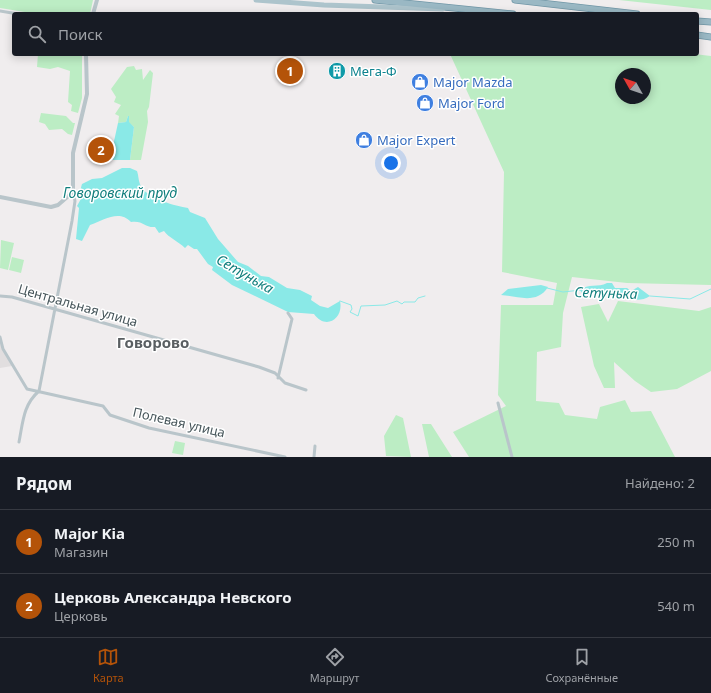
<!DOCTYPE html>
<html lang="ru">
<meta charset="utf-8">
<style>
:root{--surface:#171b24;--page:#242831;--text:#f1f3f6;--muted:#9ea1a6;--line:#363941;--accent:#b45309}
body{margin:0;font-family:"Noto Sans",sans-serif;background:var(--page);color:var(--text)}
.compass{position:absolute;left:615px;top:68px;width:36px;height:36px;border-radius:50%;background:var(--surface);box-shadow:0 2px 10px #0003;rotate:310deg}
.you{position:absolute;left:391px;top:163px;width:14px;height:14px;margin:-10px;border:3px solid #fff;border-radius:50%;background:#1a73e8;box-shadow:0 0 0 6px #1a73e833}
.badge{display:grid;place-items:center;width:26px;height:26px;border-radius:50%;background:var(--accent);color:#fff;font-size:13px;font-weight:700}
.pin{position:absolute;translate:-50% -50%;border:2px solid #fff;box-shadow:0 1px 4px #0006}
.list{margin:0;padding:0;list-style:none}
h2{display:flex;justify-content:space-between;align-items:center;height:52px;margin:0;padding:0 16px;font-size:17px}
h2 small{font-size:13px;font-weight:400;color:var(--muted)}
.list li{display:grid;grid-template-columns:26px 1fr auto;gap:12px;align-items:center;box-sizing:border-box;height:64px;padding:0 16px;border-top:1px solid var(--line)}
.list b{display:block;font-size:15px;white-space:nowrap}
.list p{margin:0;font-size:13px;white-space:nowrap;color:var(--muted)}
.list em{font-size:13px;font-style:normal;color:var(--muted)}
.icon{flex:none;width:22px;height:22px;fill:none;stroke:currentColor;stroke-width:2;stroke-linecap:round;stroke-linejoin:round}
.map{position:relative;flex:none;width:711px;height:457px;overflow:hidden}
.search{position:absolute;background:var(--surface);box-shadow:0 2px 10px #0003;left:12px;right:12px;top:12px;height:44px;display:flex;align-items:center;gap:10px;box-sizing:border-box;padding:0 14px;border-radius:4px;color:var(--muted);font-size:15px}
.sheet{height:180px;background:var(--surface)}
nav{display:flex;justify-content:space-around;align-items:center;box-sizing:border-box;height:56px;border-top:1px solid var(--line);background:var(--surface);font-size:11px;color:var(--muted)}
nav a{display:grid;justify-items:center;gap:2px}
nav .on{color:var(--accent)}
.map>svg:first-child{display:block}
.education{fill:#e1dedf}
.green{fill:#bcedc4;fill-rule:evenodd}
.water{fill:#8ae9e7}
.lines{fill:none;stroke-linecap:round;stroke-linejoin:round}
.stream{stroke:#8ae9e7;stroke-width:1}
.trunk-casing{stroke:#7197a7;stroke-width:7}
.minor{stroke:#b9c5ca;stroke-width:3}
.tertiary{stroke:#b9c5ca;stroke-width:4}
.primary{stroke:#adc4cc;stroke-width:5}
.trunk{stroke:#9ab8c4;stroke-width:5.5}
.labels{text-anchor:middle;stroke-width:3;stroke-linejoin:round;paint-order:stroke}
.culture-label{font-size:13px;fill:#0d838f;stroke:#fff;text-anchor:start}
.shop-label{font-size:13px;fill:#366cbe;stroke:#fff;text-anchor:start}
.street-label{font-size:13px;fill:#46555a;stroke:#fff}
.water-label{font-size:14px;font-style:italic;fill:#107e7c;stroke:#fff}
.quarter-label{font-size:15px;font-weight:bold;fill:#5a5f62;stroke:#fff}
</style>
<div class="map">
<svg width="711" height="457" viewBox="0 0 711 457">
<rect width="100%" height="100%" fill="#f0edee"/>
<path class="education" d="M 0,341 L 12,366 L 0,368 Z"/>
<path class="green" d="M 0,0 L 93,0 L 90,14 L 37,14 L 0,8 Z
M 619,0 L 711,0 L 711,10 Z
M 38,54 L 82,56 L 82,98 L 78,113 L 71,111 L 72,105 L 68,102 L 70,71 L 58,67 L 50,69 L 37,67 Z
M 450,54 L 694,54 L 711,56 L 711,285 L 627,283 L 572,277 L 563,313 L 561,347 L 537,352 L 536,401 L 559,403 L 565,415 L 597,419 L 600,407 L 625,400 L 631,412 L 651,411 L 675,457 L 469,457 L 453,432 L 506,406 L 498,395 L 501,305 L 553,305 L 557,283 L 502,272 L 504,172 ZM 621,74 L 645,74 L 645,98 L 621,98 Z
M 134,66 L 136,70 L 142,69 L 143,80 L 150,70 L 153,73 L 149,107 L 147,111 L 148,122 L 141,160 L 130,160 L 134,127 L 128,122 L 129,116 L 128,116 L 126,122 L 118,123 L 119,116 L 115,114 L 121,105 L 114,102 L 116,97 L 111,89 L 127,67 Z
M 41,113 L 66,116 L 73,123 L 75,123 L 72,135 L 68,134 L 62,129 L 49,130 L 45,124 L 39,122 Z
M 1,240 L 14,243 L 8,270 L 0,268 Z
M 12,257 L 24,260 L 21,273 L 9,270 Z
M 618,301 L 699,311 L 711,307 L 711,371 L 677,389 L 651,392 L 635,381 L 614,362 L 615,388 L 604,388 L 594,366 L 581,307 L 599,304 L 608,322 Z
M 396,415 L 403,418 L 411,457 L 386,456 L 384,436 Z
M 422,424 L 431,424 L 452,457 L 429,457 Z
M 175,441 L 185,443 L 183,455 L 172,453 Z"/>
<path class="water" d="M 128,116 L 129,116 L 129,122 L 134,127 L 130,160 L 113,160 L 111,155 L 118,123 L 126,122 Z
M 122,168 L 130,168 L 137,171 C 139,177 138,182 142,188 C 150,199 175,206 188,208 L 190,212 L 205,218 L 218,239 L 238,262 L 248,266 L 261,276 L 269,277 L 287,288 L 300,290 L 312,296 L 311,300 L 320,306 L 328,308 L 340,301 C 344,318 326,331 314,314 L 288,312 L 232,285 L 212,270 L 213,267 L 208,264 L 197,249 L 194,249 L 188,245 L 185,248 C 178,241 169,238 164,231 L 159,233 L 155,227 C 145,228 143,220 131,222 C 119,209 104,220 90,225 L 82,241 L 76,239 L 79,208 L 77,206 L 82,197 L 80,191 L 82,184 L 92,179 L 102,178 Z
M 607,283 L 612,283 L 615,288 L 627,288 L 631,291 L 638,287 L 650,296 C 638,304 626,297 613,295 C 601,293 596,302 582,293 L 580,290 C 588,283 598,288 607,283 Z
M 541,285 L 548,287 C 537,305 517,296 501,295 L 508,289 Z"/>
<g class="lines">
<path class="stream" d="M 547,288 L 563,292 L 581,290
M 650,296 L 690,299 L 711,289
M 340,301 L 351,305 L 352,309 L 350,312 L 358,316 L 361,306 L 385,305 L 397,301 L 402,304 L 404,302 L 415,302 L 418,298 L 425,296"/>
<defs>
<path id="trunk" d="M 375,0 L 513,14
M 515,0 L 637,14
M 697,21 L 711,22
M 697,35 L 711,37"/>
</defs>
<use href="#trunk" class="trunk-casing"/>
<path class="minor" d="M 0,11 L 18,14
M 0,296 L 12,297 L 259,367 L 275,373 L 285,383 L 306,390
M 0,337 L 3,349 L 27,389 L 103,406 L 110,415 L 149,428 L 285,457
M 278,378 L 292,319 L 288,313
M 498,403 L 512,457
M 19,442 C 23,422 23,405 39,391 L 72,221 L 75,201 L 73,192
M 314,457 L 315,446"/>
<path class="tertiary" d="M 93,14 L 97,0
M 0,197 L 51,207 L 58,205 L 73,192 L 73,153 L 87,94 L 86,54"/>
<path class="primary" d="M 256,0 L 324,5 L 443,9"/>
<use href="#trunk" class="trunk"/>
</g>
<defs>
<symbol id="building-disc" viewBox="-11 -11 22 22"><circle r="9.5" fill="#0f9aa8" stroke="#fff"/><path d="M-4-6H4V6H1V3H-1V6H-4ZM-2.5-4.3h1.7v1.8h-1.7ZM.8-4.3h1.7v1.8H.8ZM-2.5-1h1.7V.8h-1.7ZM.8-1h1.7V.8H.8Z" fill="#fff"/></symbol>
<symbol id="shop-disc" viewBox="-11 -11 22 22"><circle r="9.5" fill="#3f7fe0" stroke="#fff"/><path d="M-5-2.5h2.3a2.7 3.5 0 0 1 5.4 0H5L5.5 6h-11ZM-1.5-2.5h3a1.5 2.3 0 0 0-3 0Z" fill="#fff"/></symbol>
</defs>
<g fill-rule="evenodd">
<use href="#building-disc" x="327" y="61" width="20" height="20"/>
<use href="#shop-disc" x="410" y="72" width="20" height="20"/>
<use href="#shop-disc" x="415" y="93" width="20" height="20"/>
<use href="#shop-disc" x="354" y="130" width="20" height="20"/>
</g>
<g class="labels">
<g class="culture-label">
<text x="350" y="76">Мега-Ф</text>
</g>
<g class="shop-label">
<text x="433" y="87">Major Mazda</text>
<text x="438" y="108">Major Ford</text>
<text x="377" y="145">Major Expert</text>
</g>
<g class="street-label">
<text transform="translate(78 305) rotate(16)" y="5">Центральная улица</text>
<text transform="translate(179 422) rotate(13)" y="5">Полевая улица</text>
</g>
<g class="water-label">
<text x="120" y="198">Говоровский пруд</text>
<text transform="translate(245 274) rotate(30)" y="5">Сетунька</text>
<text transform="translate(606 293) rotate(2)" y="5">Сетунька</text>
</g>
<g class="quarter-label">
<text x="153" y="348">Говорово</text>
</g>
</g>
</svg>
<svg class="compass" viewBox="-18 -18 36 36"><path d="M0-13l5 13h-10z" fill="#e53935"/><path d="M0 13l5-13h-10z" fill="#9ea1a6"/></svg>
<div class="you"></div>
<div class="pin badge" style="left:290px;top:71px">1</div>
<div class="pin badge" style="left:101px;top:150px">2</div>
<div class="search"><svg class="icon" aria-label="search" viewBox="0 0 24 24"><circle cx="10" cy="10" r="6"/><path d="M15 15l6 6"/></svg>Поиск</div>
</div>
<section class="sheet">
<h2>Рядом<small>Найдено: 2</small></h2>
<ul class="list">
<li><span class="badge">1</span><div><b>Major Kia</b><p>Магазин</p></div><em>250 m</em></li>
<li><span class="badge">2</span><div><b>Церковь Александра Невского</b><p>Церковь</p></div><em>540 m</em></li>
</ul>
</section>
<nav>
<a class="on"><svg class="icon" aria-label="map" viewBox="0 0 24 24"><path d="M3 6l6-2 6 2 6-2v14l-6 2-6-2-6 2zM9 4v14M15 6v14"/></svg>Карта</a>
<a><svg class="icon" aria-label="directions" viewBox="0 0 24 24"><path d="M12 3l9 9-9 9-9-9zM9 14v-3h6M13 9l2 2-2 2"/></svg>Маршрут</a>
<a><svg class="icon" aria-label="saved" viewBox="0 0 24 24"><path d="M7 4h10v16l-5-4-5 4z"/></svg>Сохранённые</a>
</nav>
